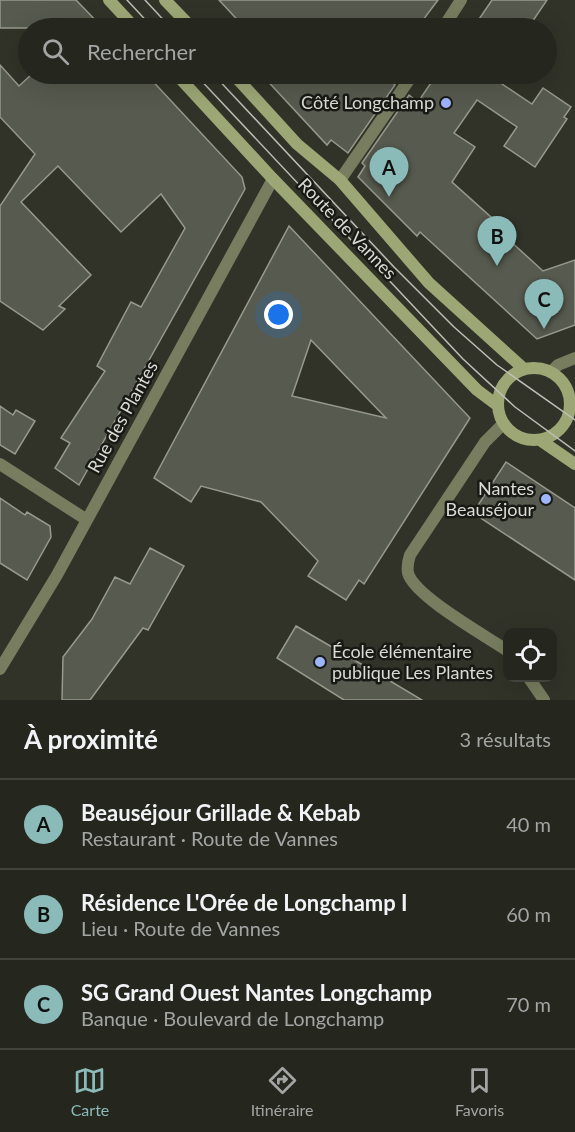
<!DOCTYPE html>
<html lang="fr">
<meta charset="utf-8">
<style>
:root{--surface:#25261e;--page:#31322b;--text:#f1f3f6;--muted:#a3a5a4;--line:#42433c;--accent:#8bbbb9}
body{margin:0;font-family:Lato,sans-serif;background:var(--page);color:var(--text)}
.controls{position:absolute;right:18px;bottom:18px;display:grid;overflow:hidden;border-radius:12px;box-shadow:0 6px 24px #0002}
.controls button{width:54px;height:54px;display:grid;place-items:center;padding:0;border:0;border-bottom:2px solid var(--line);background:var(--surface);color:var(--text);font:30px sans-serif}
.you{position:absolute;left:279px;top:315px;width:21px;height:21px;margin:-15px;border:4px solid #fff;border-radius:50%;background:#1a73e8;box-shadow:0 0 0 9px #1a73e833}
.badge{display:grid;place-items:center;width:39px;height:39px;border-radius:50%;background:var(--accent);color:#111;font-size:20px;font-weight:700}
.pin{position:absolute;translate:-50% -50px;filter:drop-shadow(0 2px 3px #0008)}
.pin::after{content:'';position:absolute;top:32px;width:21px;height:18px;background:inherit;clip-path:polygon(0 0,100% 0,50% 100%)}
.list{margin:0;padding:0;list-style:none}
h2{display:flex;justify-content:space-between;align-items:center;height:78px;margin:0;padding:0 24px;font-size:26px}
h2 small{font-size:20px;font-weight:400;color:var(--muted)}
.list li{display:grid;grid-template-columns:39px 1fr auto;gap:18px;align-items:center;box-sizing:border-box;height:90px;padding:0 24px;border-top:2px solid var(--line)}
.list b{display:block;font-size:22px;white-space:nowrap}
.list p{margin:0;font-size:20px;white-space:nowrap;color:var(--muted)}
.list em{font-size:20px;font-style:normal;color:var(--muted)}
.icon{flex:none;width:33px;height:33px;fill:none;stroke:currentColor;stroke-width:2;stroke-linecap:round;stroke-linejoin:round}
.map{position:relative;flex:none;width:575px;height:700px;overflow:hidden}
.search{position:absolute;background:var(--surface);box-shadow:0 6px 24px #0002;left:18px;right:18px;top:18px;height:66px;display:flex;align-items:center;gap:15px;box-sizing:border-box;padding:0 21px;border-radius:33px;color:var(--muted);font-size:22px}
.sheet{height:348px;background:var(--surface)}
nav{display:flex;justify-content:space-around;align-items:center;box-sizing:border-box;height:84px;border-top:2px solid var(--line);background:var(--surface);font-size:16px;color:var(--muted)}
nav a{display:grid;justify-items:center;gap:3px}
nav .on{color:var(--accent)}
.map>svg:first-child{display:block}
.building{fill:#575a4e;stroke:#96998c;stroke-width:1.5;fill-rule:evenodd}
.lines{fill:none;stroke-linecap:round;stroke-linejoin:round}
.minor{stroke:#777d5e;stroke-width:12}
.secondary{stroke:#9da776;stroke-width:12}
.tram{stroke:#bdbeb7;stroke-width:1.5}
.poi-dot{fill:#9eb4fd;stroke:#191a15;stroke-width:2}
.labels{text-anchor:middle;stroke-width:5;stroke-linejoin:round;paint-order:stroke}
.poi-label{font-size:18px;fill:#dadbd4;stroke:#191a15;text-anchor:end}
.street-label{font-size:18px;fill:#dadbd4;stroke:#191a15}
</style>
<div class="map">
<svg width="575" height="700" viewBox="0 0 575 700">
<rect width="100%" height="100%" fill="#313328"/>
<path class="building" d="M 0,0 L 76,0 L 103,28 L 0,28 Z
M 219,0 L 438,0 L 417,28 L 245,28 Z
M 492,0 L 547,0 L 528,28 L 473,28 Z
M 0,65 L 19,86 L 32,74 L 146,74 L 242,177 L 245,189 L 79,485 L 55,468 L 70,443 L 61,438 L 105,371 L 97,366 L 131,302 L 141,307 L 185,228 L 161,194 L 121,232 L 58,166 L 21,202 L 91,275 L 59,306 L 65,309 L 43,330 L 0,301 L 0,206 L 35,154 L 0,117 Z
M 261,74 L 380,74 L 395,85 L 348,153 L 331,140 L 327,145 Z
M 437,74 L 487,74 L 532,104 L 543,88 L 571,107 L 564,117 L 567,119 L 535,167 L 504,146 L 517,127 L 477,100 L 454,133 L 475,147 L 452,182 L 511,235 L 508,239 L 543,271 L 575,260 L 575,325 L 537,339 L 420,232 L 417,236 L 358,177 L 365,166 L 362,163 L 409,95 L 418,102 Z
M 289,226 L 470,418 L 364,584 L 359,580 L 346,600 L 308,576 L 318,561 L 261,502 L 201,486 L 191,502 L 154,478 ZM 311,340 L 386,418 L 292,396 Z
M 0,406 L 13,415 L 16,410 L 35,421 L 15,454 L 0,445 Z
M 506,462 L 575,508 L 575,580 L 473,513 Z
M 0,498 L 25,515 L 27,512 L 50,526 L 51,537 L 27,580 L 0,563 Z
M 150,548 L 184,566 L 148,630 L 143,628 L 90,700 L 62,700 L 63,657 L 92,619 L 115,577 L 130,584 Z
M 296,626 L 380,675 L 422,700 L 344,700 L 277,658 Z"/>
<g class="lines">
<path class="minor" d="M 443,28 L 461,0
M 340,180 L 413,74
M 551,372 L 558,365 L 575,358
M 503,424 L 485,442 L 410,555 C 408,561 407,567 408,573 C 414,596 486,636 508,651
M 0,464 L 87,520
M 0,669 L 57,575 L 273,179
M 529,678 L 544,700"/>
<path class="secondary" d="M 109,0 L 135,28
M 165,0 L 192,28
M 176,74 L 273,179 L 477,390 L 497,405
M 233,74 L 297,144 L 340,180 L 429,283 L 524,369
M498 404a36 36 0 1 1 72 0a36 36 0 1 1-72 0Z
M 540,440 L 575,464"/>
<path class="tram" d="M 127,0 L 153,28
M 145,0 L 171,28
M 195,74 L 463,359 L 515,407 L 575,451
M 213,74 L 394,267 L 454,327 L 497,365 L 575,420"/>
</g>
<g class="poi-dot">
<circle cx="446" cy="103" r="6"/>
<circle cx="546" cy="499" r="6"/>
<circle cx="320" cy="662" r="6"/>
</g>
<g class="labels">
<g class="poi-label">
<text x="434" y="109">Côté Longchamp</text>
<text x="534" y="495">Nantes<tspan x="534" dy="21">Beauséjour</tspan></text>
<text x="332" y="658" text-anchor="start">École élémentaire<tspan x="332" dy="21">publique Les Plantes</tspan></text>
</g>
<g class="street-label">
<text transform="translate(347 229) rotate(46)" y="6">Route de Vannes</text>
<text transform="translate(123 417) rotate(-61)" y="6">Rue des Plantes</text>
</g>
</g>
</svg>
<div class="controls">
<button><svg class="icon" aria-label="locate" viewBox="0 0 24 24"><circle cx="12" cy="12" r="6"/><path d="M12 2v4M12 18v4M2 12h4M18 12h4"/></svg></button>
</div>
<div class="you"></div>
<div class="pin badge" style="left:389px;top:197px">A</div>
<div class="pin badge" style="left:497px;top:266px">B</div>
<div class="pin badge" style="left:544px;top:329px">C</div>
<div class="search"><svg class="icon" aria-label="search" viewBox="0 0 24 24"><circle cx="10" cy="10" r="6"/><path d="M15 15l6 6"/></svg>Rechercher</div>
</div>
<section class="sheet">
<h2>À proximité<small>3 résultats</small></h2>
<ul class="list">
<li><span class="badge">A</span><div><b>Beauséjour Grillade &amp; Kebab</b><p>Restaurant · Route de Vannes</p></div><em>40 m</em></li>
<li><span class="badge">B</span><div><b>Résidence L'Orée de Longchamp I</b><p>Lieu · Route de Vannes</p></div><em>60 m</em></li>
<li><span class="badge">C</span><div><b>SG Grand Ouest Nantes Longchamp</b><p>Banque · Boulevard de Longchamp</p></div><em>70 m</em></li>
</ul>
</section>
<nav>
<a class="on"><svg class="icon" aria-label="map" viewBox="0 0 24 24"><path d="M3 6l6-2 6 2 6-2v14l-6 2-6-2-6 2zM9 4v14M15 6v14"/></svg>Carte</a>
<a><svg class="icon" aria-label="directions" viewBox="0 0 24 24"><path d="M12 3l9 9-9 9-9-9zM9 14v-3h6M13 9l2 2-2 2"/></svg>Itinéraire</a>
<a><svg class="icon" aria-label="saved" viewBox="0 0 24 24"><path d="M7 4h10v16l-5-4-5 4z"/></svg>Favoris</a>
</nav>
